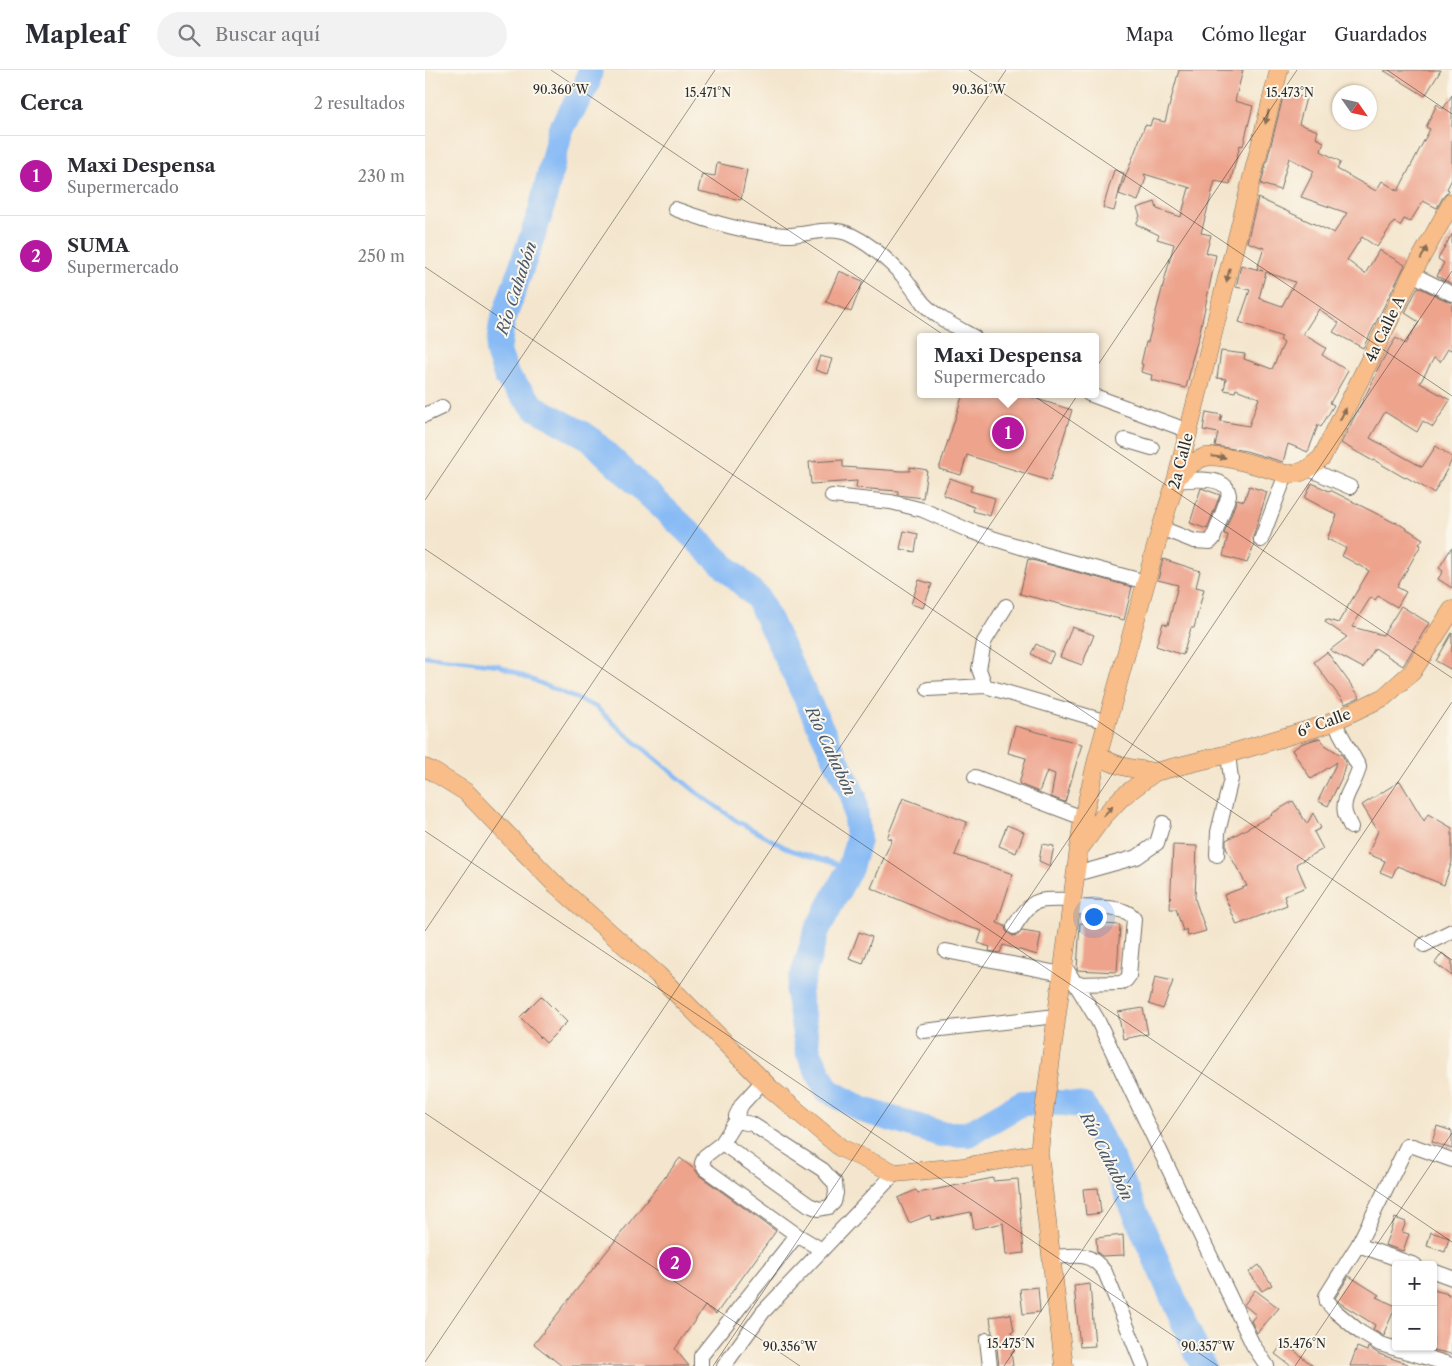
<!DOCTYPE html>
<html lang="es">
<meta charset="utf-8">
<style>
:root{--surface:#fff;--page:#f2f2f3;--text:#2b2b33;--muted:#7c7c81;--line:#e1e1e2;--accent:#b5179e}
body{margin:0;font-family:"Libre Caslon Text",serif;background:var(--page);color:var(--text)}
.controls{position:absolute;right:15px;bottom:15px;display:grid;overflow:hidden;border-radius:5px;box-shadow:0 1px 4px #0004}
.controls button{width:45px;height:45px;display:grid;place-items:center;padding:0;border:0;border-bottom:1px solid var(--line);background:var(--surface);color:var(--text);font:25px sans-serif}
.compass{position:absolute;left:907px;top:15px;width:45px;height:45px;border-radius:50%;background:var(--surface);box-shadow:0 1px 4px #0004;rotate:124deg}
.you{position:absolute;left:668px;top:846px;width:18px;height:18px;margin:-12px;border:4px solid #fff;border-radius:50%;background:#1a73e8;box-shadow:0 0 0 8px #1a73e833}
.badge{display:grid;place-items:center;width:32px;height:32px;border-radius:50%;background:var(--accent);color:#fff;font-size:16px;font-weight:700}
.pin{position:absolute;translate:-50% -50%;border:2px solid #fff;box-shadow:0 1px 5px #0006}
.popup{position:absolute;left:492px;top:263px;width:182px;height:65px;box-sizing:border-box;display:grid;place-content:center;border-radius:5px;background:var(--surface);filter:drop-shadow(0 1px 4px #0005);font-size:16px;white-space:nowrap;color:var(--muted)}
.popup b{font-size:19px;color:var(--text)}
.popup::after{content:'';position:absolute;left:50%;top:100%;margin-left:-10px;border:10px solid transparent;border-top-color:var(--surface)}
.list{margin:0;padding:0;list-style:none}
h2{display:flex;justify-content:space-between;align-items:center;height:65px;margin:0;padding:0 20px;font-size:21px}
h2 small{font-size:16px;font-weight:400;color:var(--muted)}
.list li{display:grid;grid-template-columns:32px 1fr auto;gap:15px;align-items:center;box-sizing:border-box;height:80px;padding:0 20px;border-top:1px solid var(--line)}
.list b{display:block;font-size:19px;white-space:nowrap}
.list p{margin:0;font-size:16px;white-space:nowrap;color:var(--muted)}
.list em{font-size:16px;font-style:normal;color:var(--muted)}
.icon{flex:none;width:28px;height:28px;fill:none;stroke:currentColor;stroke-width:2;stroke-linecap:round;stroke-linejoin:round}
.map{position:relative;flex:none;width:1027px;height:1296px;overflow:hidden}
header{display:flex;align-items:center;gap:30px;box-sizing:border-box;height:70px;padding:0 25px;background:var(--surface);border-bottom:1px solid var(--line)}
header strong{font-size:24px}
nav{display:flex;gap:28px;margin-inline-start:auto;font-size:18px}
.search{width:350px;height:45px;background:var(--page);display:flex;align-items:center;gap:12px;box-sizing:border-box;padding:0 18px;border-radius:28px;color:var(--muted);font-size:19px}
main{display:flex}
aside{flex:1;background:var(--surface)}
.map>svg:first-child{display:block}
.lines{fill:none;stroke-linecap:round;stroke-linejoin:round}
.stream{stroke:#88bbf5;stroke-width:4.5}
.river{stroke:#88bbf5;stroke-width:26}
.building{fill:#eda38c;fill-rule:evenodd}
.minor-casing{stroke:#716c64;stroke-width:16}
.major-casing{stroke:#716c64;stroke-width:19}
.minor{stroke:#fff;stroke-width:14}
.major{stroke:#f8bd88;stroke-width:18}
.oneway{fill:#876d55}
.ticks{fill:none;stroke:#2b2b2b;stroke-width:1;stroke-opacity:0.45}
.labels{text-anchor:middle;stroke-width:4;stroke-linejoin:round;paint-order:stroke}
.street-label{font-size:15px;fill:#2b2b2b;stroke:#fbf7ec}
.water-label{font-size:16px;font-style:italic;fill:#475668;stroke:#fbf7ec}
.ticks-label{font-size:12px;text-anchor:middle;fill:#2b2b2b;stroke:#fbf7ec;stroke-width:4;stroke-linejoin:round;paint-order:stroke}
</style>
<header>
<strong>Mapleaf</strong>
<div class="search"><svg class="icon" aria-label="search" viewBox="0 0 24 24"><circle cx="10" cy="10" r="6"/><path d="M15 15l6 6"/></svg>Buscar aquí</div>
<nav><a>Mapa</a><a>Cómo llegar</a><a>Guardados</a></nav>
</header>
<main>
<aside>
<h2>Cerca<small>2 resultados</small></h2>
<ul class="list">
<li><span class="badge">1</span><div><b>Maxi Despensa</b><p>Supermercado</p></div><em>230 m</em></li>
<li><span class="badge">2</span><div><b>SUMA</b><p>Supermercado</p></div><em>250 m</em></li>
</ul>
</aside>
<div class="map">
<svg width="1027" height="1296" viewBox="0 0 1027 1296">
<rect width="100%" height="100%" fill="#fbf7ec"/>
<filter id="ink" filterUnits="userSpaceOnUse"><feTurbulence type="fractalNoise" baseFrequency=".02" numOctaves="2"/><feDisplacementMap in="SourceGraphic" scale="10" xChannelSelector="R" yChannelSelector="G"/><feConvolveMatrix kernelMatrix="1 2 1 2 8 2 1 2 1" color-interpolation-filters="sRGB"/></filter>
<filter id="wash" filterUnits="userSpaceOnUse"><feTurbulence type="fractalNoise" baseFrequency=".0096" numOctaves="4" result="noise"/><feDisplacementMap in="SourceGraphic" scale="20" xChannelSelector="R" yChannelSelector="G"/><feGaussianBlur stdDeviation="1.12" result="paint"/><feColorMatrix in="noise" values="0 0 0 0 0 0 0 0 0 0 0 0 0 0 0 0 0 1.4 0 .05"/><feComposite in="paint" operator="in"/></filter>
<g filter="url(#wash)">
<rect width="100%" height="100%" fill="#f4e6ce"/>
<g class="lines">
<path class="stream" d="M 0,586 L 73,595 L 171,637 L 196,660 L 271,722 L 312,751 L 365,780 L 425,798"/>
<path class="river" d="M 165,0 L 162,14 L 135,61 L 116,141 L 77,253 L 73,282 L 82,307 L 109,337 L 163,367 L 333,528 L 429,727 L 433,770 L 425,798 L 392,860 L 373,922 L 383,981 L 402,1020 L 438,1040 L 516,1064 L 543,1064 L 597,1033 L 639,1033 L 659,1036 L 688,1092 L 778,1296"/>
</g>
<g id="blocks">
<path class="building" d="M 754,0 L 818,0 L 810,31 L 828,36 L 818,76 L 815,75 L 805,114 L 790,111 L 776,163 L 786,165 L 781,183 L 791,185 L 774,266 L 766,293 L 767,293 L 761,318 L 726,310 L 727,305 L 716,302 L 718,294 L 716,294 L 721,272 L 723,272 L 749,174 L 732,169 L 734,165 L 711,154 L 715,146 L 712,138 L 730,132 L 732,139 L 756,147 L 764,118 L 766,118 L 719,104 L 721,108 L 713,131 L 694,124 L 720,55 L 725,56 L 727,49 L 740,52 Z
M 958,0 L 1016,0 L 1000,26 Z
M 859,23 L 881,28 L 874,54 L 893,61 L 891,68 L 899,72 L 896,81 L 916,92 L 912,99 L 951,121 L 957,111 L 973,121 L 1005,59 L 1001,57 L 1012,34 L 1018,39 L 1027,25 L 1027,109 L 1022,119 L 1024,120 L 1023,122 L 1018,127 L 1012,138 L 998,131 L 985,152 L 979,149 L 975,156 L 969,152 L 952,177 L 937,167 L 922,190 L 940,204 L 954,180 L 980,195 L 938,278 L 908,262 L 914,253 L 894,239 L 878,264 L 901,278 L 897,285 L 923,301 L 905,333 L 909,335 L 896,357 L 893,355 L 883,382 L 863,374 L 858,392 L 821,381 L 790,376 L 793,363 L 778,360 L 781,342 L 797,345 L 795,351 L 824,356 L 834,328 L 811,319 L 810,322 L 799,320 L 801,309 L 792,308 L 796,281 L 820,284 L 819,289 L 847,299 L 859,273 L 855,270 L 857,267 L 814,252 L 825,220 L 811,217 L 816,195 L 838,201 L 832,199 L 839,178 L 822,172 L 833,128 L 909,163 L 922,143 L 876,127 L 889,101 L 864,88 L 855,120 L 836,114 ZM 841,202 L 870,212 L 857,236 L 834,228 Z
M 292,93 L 322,100 L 316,130 L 273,121 L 277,104 L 290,106 Z
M 689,100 L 699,103 L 689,141 L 678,138 Z
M 1027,164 L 1027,214 L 1012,206 L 1019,193 L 1013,189 Z
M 414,201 L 438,211 L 426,242 L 401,232 Z
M 993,217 L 1027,233 L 1027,280 L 1023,279 L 1015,292 L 1009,288 L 995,313 L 1025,330 L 1008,357 L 998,351 L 992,362 L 960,342 L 945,368 L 997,397 L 1011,376 L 1027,387 L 1027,390 L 1009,423 L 981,407 L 980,408 L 949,390 L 948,391 L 916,373 L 952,303 L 951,302 L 965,277 L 971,268 L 980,274 L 994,252 L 980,243 Z
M 395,286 L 407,289 L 402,304 L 390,300 Z
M 538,324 L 596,324 L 647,340 L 625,411 L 542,385 L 536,405 L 514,399 Z
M 418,390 L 418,397 L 476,401 L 485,401 L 485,397 L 502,400 L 498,428 L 473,425 L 473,421 L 431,418 L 432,411 L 386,414 L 384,392 Z
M 525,408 L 547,416 L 545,421 L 570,428 L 565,446 L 548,441 L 549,437 L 518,425 Z
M 887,413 L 904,421 L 905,420 L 970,453 L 971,452 L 998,469 L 994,474 L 996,475 L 972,517 L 981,522 L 972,537 L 953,526 L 950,530 L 946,527 L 927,557 L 958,565 L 976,536 L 1004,553 L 978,596 L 950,578 L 938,598 L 905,580 L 922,567 L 900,552 L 901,549 L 913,553 L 944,501 L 917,486 L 921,478 L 902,469 L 912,445 L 880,428 Z
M 824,416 L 842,422 L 828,467 L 829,475 L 822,493 L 798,486 L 803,465 L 799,464 L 812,429 L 819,431 Z
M 776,418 L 795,425 L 782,459 L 765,453 Z
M 479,461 L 493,464 L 490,482 L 475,479 Z
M 1027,477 L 1027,518 L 1013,509 L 1018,501 L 1014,498 Z
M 603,489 L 707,517 L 699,550 L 595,524 Z
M 738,489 L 775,501 L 771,517 L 779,519 L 769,558 L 766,558 L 758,585 L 731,576 L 738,553 L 743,555 L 753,515 L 733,510 Z
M 494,510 L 507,514 L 498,538 L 486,534 Z
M 647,557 L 669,565 L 657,595 L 635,587 Z
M 1027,563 L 1027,600 L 1011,591 Z
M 611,574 L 629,583 L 624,594 L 606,584 Z
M 902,582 L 935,627 L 920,634 L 905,614 L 889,592 Z
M 590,656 L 657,674 L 640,732 L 626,727 L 630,704 L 622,701 L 614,722 L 594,714 L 601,688 L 583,683 Z
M 895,668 L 900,675 L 916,685 L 916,683 L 921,692 L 916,709 L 903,736 L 893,731 L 912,692 L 886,709 L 867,680 L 878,673 Z
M 975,711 L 999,751 L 1003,744 L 1027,758 L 1027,792 L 1019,815 L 972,796 L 967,807 L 955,802 L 960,791 L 943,784 L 953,761 L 937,735 Z
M 478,728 L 542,752 L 530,785 L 588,804 L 572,853 L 580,856 L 581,861 L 588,866 L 593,865 L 597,861 L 616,864 L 612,885 L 578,875 L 575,883 L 564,881 L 565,877 L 553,873 L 557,861 L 527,852 L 446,818 L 467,769 L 462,768 Z
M 868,731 L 882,754 L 888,743 L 896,758 L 889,762 L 898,779 L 871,794 L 881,817 L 859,826 L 862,835 L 812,855 L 799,825 L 822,816 L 801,778 L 801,770 L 847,745 L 846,744 Z
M 582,755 L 599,762 L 591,783 L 574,776 Z
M 617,774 L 629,776 L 625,796 L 614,791 Z
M 748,775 L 772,776 L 770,829 L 781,861 L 763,866 L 761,859 L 758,861 L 751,839 L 745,839 Z
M 655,853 L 695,855 L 692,902 L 652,900 Z
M 434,862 L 447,867 L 438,894 L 424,889 Z
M 1017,883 L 1027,891 L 1027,906 L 1010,893 Z
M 730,907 L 748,911 L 738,939 L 724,934 Z
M 116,926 L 142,952 L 121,973 L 95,947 Z
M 718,938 L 723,964 L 698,969 L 693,942 Z
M 1012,1056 L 1027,1061 L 1027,1079 L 1007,1072 Z
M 255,1088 L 270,1100 L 275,1106 L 351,1161 L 291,1244 L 280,1236 L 250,1279 L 264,1296 L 137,1296 L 109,1274 Z
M 568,1108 L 568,1111 L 593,1109 L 599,1183 L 581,1185 L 578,1153 L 549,1159 L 546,1142 L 506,1150 L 505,1145 L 484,1153 L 473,1128 L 491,1120 L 493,1123 Z
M 673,1118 L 676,1143 L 661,1145 L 658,1119 Z
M 970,1148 L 981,1152 L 977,1162 L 984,1164 L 978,1181 L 960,1175 Z
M 1006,1162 L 1024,1168 L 1020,1182 L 1002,1176 Z
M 698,1165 L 699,1185 L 677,1186 L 672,1182 L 671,1168 Z
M 834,1195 L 847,1215 L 837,1221 L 824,1202 Z
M 924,1206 L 954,1225 L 951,1227 L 971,1236 L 959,1263 L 960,1263 L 959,1266 L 948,1260 L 950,1255 L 915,1233 L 910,1228 Z
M 665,1214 L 670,1276 L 655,1277 L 649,1216 Z
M 613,1217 L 615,1242 L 598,1244 L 595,1219 Z
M 830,1220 L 854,1238 L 832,1263 L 826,1251 L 831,1245 L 819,1235 Z
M 1008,1220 L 1024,1224 L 1023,1226 L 1027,1227 L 1027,1284 L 1008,1280 Z
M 586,1244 L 589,1261 L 587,1261 L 589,1282 L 586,1282 L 588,1296 L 574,1296 L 571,1269 L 567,1263 L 565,1247 Z
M 859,1272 L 888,1296 L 866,1296 L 850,1284 Z
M 932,1277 L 942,1281 L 943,1277 L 954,1284 L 983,1294 L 983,1296 L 925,1296 Z"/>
</g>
</g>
<g filter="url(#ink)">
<use href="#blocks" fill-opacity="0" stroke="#716c64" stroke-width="1"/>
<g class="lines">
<defs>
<path id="minor" d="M 250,139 C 286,152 324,164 362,165 C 383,165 406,155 426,165 C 445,174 463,190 477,205 C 485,214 491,224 498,233 C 512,248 531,257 549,267
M 987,204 L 1027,224
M 664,324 L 764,361
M 0,345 L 17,337
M 700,370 L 727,378
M 884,399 L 925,417
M 407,426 L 466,432 L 498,440 L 545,461 L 624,486 L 721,512
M 736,458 L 769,471 L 785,472 L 788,469 L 804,425 C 803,422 803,419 801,417 C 792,406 764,410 751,411
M 836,470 L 861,404
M 581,536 L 559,572 L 554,599 L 560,616 L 682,652
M 503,619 L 560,616
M 909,652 L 934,697 C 932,712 916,727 920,743 C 921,747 924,753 926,757
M 550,707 L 658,748
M 792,785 L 793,762 L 806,709 L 803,684
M 651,804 L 712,787 L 732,773 L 738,753
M 647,837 C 662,838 702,834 709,849 L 704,906 L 701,910 L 696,913 L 652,914
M 589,857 C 609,825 613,830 647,830
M 999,875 L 1027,861
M 521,881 L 637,904
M 639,895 L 672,949 L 828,1275 L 842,1296
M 498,961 L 631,946
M 338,1011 L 317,1034 L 311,1046 L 311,1051 L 297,1073 L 280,1086 L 277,1093 L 280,1099 L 372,1165 L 397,1180
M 297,1073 L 384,1135 L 394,1139 L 404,1137 L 409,1132 L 411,1123 L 410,1113 L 404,1107 L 398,1100 L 327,1054 L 311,1051
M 1027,1090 L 988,1076 L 982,1076 L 933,1175 L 901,1226 L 902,1232 L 910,1241 L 935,1262 L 955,1274 L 1027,1295
M 933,1175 L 990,1195
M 627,1187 C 651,1186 664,1180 680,1202 L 718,1296
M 1008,1201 L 1027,1208
M 562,1270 L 565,1296
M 276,1296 L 276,1286 L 372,1165
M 299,1296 L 338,1242 L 470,1103"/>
<path id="major" d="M 752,407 C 760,400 767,392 777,388 C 794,381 842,399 861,404 C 877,405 885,398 897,387 L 987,204 L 1027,132
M 673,685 C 690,697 709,699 730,702
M 0,698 L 7,701 L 41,722 L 129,813 L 233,905 L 346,1019 L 416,1078 L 470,1103 L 538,1097 L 614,1083
M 656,777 L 678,747 L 697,727 L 730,702 L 803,684 L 903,654 L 959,627 L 987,602 L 1027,540
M 639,1296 L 614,1083 L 616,1064 L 658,748 L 673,685 L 736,458 L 752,407 L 854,0"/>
</defs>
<use href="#minor" class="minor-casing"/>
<use href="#major" class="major-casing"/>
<use href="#minor" class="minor"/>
<use href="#major" class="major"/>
</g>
<defs><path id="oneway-solid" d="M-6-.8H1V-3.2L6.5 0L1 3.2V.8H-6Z" transform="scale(1.25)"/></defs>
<g class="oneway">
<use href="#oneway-solid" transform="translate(842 47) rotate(104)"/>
<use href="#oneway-solid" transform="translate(999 183) rotate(-61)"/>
<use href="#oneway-solid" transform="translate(803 205) rotate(104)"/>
<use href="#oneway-solid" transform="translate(918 344) rotate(-64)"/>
<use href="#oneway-solid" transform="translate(794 387) rotate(6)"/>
<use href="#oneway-solid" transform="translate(683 741) rotate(-47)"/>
</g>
</g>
<path class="ticks" d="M 126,0 L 1027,608M 544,0 L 1027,326M 962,0 L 1027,44M 0,197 L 1027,890M 0,430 L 290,0M 0,479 L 1027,1172M 0,761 L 793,1296M 0,861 L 581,0M 0,1043 L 375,1296M 0,1292 L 872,0M 288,1296 L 1027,201M 579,1296 L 1027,632M 870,1296 L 1027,1063"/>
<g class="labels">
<g class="street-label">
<text transform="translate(960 259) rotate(-64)" y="5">4a Calle A</text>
<text transform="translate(756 391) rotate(-75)" y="5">2a Calle</text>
<text transform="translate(899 653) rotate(-20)" y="5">6ª Calle</text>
</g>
<g class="water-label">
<text transform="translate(91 218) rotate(-72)" y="6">Río Cahabón</text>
<text transform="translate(406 681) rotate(65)" y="6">Río Cahabón</text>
<text transform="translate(682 1086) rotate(63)" y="6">Río Cahabón</text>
</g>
</g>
<g class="ticks-label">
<text x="136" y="24">90.360°W</text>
<text x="554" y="24">90.361°W</text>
<text x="283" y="27">15.471°N</text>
<text x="865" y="27">15.473°N</text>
<text x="586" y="1278">15.475°N</text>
<text x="877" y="1278">15.476°N</text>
<text x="365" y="1281">90.356°W</text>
<text x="783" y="1281">90.357°W</text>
</g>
</svg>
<div class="controls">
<button>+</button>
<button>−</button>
</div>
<svg class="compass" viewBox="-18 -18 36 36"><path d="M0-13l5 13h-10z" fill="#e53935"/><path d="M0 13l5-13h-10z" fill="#7c7c81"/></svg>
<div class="you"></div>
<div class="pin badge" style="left:583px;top:363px">1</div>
<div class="popup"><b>Maxi Despensa</b>Supermercado</div>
<div class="pin badge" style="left:250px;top:1193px">2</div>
</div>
</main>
